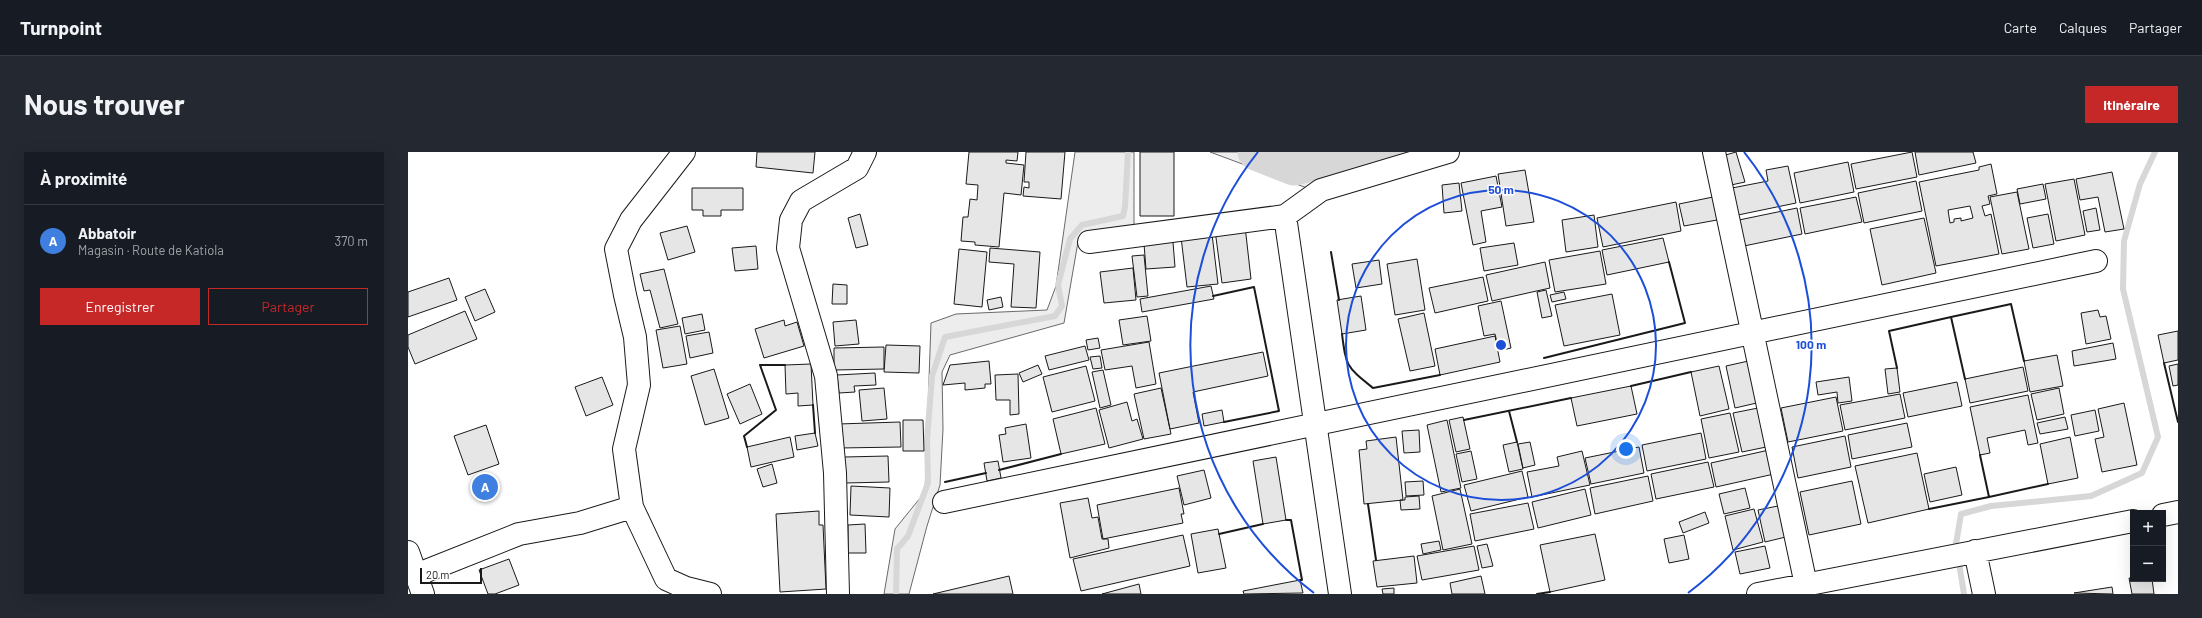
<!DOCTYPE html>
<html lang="fr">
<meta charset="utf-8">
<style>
:root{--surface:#171b24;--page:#242831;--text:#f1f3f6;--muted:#9ea1a6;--line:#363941;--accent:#c62828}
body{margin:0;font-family:Barlow,sans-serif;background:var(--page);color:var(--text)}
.controls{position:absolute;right:12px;bottom:12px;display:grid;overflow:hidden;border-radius:0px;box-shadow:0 4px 16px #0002}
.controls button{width:36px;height:36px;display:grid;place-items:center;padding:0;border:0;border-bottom:1px solid var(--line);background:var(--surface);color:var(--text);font:20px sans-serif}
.scale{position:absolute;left:12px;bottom:10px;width:62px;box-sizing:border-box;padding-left:4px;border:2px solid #1a1a1a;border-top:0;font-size:11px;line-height:14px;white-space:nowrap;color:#1a1a1a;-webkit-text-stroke:3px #fff;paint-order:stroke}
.you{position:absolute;left:1218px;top:297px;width:14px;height:14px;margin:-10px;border:3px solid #fff;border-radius:50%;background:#1a73e8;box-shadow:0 0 0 6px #1a73e833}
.badge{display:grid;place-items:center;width:26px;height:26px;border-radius:50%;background:var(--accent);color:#fff;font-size:13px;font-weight:700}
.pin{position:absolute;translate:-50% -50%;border:2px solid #fff;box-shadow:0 1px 4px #0006}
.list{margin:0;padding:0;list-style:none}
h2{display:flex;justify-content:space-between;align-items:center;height:52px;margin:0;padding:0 16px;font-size:17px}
h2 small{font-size:13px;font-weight:400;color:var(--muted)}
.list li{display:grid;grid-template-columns:26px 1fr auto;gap:12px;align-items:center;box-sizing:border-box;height:72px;padding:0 16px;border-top:1px solid var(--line)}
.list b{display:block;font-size:15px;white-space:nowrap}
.list p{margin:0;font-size:13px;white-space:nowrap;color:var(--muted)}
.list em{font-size:13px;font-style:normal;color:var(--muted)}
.actions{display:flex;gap:8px;padding:12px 16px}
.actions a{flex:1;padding:9px 0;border:1px solid var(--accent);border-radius:0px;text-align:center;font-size:14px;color:var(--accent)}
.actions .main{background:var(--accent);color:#fff}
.map{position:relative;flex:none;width:1770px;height:442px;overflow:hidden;border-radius:0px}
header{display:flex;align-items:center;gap:24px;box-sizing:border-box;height:56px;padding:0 20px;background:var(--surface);border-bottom:1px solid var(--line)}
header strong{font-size:19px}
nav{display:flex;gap:22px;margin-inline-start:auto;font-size:14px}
.intro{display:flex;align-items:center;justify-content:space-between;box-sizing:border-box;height:96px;padding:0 24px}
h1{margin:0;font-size:28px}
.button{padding:10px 18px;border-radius:0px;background:var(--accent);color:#fff;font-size:14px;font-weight:700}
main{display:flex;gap:24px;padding:0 24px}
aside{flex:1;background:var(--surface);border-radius:0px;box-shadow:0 4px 16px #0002}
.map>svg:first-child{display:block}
.built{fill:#ededed;stroke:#6a6a6a}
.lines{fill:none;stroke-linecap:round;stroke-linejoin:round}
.stream{stroke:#d7d7d7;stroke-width:6}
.river{stroke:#d7d7d7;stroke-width:37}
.building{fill:#e6e6e6;stroke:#1a1a1a;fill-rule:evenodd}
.minor-casing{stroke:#1a1a1a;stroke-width:24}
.highway-casing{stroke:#1a1a1a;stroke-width:24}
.minor{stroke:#fff;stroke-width:22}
.highway{stroke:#fff;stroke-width:22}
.wall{stroke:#1a1a1a;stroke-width:2}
.ring{fill:none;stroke:#1d4ed8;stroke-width:2}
.centre{fill:#1d4ed8;stroke:#fff;stroke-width:2}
.ring-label{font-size:12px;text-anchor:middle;font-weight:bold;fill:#1d4ed8;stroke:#fff;stroke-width:3;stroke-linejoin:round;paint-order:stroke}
</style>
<header>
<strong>Turnpoint</strong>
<nav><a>Carte</a><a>Calques</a><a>Partager</a></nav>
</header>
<div class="intro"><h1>Nous trouver</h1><a class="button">Itinéraire</a></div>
<main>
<aside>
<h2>À proximité<small></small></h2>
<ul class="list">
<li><span class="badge" style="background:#3f7fe0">A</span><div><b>Abbatoir</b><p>Magasin · Route de Katiola</p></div><em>370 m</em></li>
</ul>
<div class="actions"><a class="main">Enregistrer</a><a>Partager</a></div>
</aside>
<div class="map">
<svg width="1770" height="442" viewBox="0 0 1770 442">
<rect width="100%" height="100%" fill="#fff"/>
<path class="built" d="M 667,0 L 726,0 L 726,73 L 670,90 L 656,171 L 542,203 L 534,220 L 535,277 L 532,333 L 519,374 L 501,442 L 476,442 L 487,377 L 517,340 L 523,171 L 548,162 L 639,158 L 648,134 Z
M 802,0 L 1022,0 L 899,36 Z"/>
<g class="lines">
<path class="stream" d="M 488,442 L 489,397 L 500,384 L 520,331 L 519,288 L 524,224 L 537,185 L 647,164 L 654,154 L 650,133 L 662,87 L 674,73 L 715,64 L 717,55 L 720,0
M 1556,442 L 1548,392 L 1553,362 L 1583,354 L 1683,344 L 1734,321 L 1750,285 L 1715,137 L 1716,89 L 1732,32 L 1747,0"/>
<path class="river" d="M 848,0 L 886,15 L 933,4 L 982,2 L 986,0"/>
</g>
<path class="building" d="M 349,0 L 407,0 L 405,21 L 348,15 Z
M 561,0 L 610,0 L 609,9 L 598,8 L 598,11 L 616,13 L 613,43 L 596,41 L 591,95 L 567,93 L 567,90 L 553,89 L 555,65 L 560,65 L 562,47 L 569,48 L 570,33 L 558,32 Z
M 618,0 L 657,0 L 653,47 L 615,44 L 616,35 L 621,36 L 621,30 L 616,30 Z
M 732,0 L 766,0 L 766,64 L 732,64 Z
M 1328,0 L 1337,30 L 1323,33 L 1314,4 Z
M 1504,0 L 1509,25 L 1448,37 L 1443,12 Z
M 1507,0 L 1565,0 L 1568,11 L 1511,23 Z
M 1440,10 L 1446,40 L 1392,51 L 1386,21 Z
M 1583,12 L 1589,42 L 1580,44 L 1582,52 L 1574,54 L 1577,64 L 1583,62 L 1591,102 L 1528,114 L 1511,30 L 1571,18 L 1571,15 ZM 1562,54 L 1565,66 L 1553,69 L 1553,66 L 1546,67 L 1546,70 L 1542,71 L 1540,58 Z
M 1380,14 L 1388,51 L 1330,63 L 1324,36 L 1360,29 L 1358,18 Z
M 1117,18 L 1126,70 L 1098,74 L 1090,22 Z
M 1704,20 L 1716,77 L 1697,80 L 1690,45 L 1672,48 L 1668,27 Z
M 1088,24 L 1094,55 L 1073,59 L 1078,90 L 1065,93 L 1053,31 Z
M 1666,27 L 1677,83 L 1648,89 L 1637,32 Z
M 1508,29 L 1514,59 L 1456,71 L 1450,41 Z
M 1051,31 L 1054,59 L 1036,61 L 1034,33 Z
M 1635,32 L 1638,47 L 1612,52 L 1609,37 Z
M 284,36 L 335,36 L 335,58 L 313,58 L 313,64 L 295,64 L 295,58 L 284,58 Z
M 1609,40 L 1621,97 L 1594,102 L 1582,45 Z
M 1305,45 L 1309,68 L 1276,74 L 1271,52 Z
M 1448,45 L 1454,70 L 1397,82 L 1392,56 Z
M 1268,50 L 1273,79 L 1195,95 L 1189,66 Z
M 1389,56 L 1394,82 L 1336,94 L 1331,68 Z
M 1688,56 L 1692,78 L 1679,80 L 1675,59 Z
M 452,62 L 460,93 L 448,96 L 440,66 Z
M 1640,62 L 1646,92 L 1625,96 L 1619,66 Z
M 1186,63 L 1190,95 L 1158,100 L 1154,68 Z
M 1516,66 L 1528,121 L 1474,133 L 1462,77 Z
M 279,74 L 287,100 L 260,108 L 252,81 Z
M 837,74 L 843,127 L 814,131 L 807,78 Z
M 804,82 L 810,132 L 779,135 L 773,85 Z
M 1255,86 L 1261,110 L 1199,123 L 1194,98 Z
M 765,90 L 767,115 L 738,117 L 736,92 Z
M 1106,91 L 1110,113 L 1076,119 L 1072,96 Z
M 348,94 L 350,117 L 327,119 L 324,96 Z
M 582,96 L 632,100 L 628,156 L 603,155 L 606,112 L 581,110 Z
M 551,97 L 579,100 L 574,155 L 546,152 Z
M 1192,99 L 1198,132 L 1147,140 L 1141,108 Z
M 736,103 L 740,144 L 729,145 L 724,104 Z
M 1009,107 L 1017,158 L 987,163 L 979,112 Z
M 971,108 L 974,132 L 948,136 L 944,112 Z
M 1137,110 L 1142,136 L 1084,149 L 1078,123 Z
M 725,116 L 728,148 L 696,151 L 692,120 Z
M 256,117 L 270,172 L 252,176 L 242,138 L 236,139 L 232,122 Z
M 1075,125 L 1080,149 L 1027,161 L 1021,136 Z
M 41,126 L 49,148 L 0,165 L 0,140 Z
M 425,132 L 439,133 L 439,152 L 424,152 Z
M 803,134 L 806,147 L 734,160 L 732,147 Z
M 77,137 L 87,160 L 67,169 L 57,145 Z
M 1138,138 L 1144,164 L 1134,166 L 1129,140 Z
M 1156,140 L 1158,147 L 1144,150 L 1142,143 Z
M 1204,142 L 1212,183 L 1156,194 L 1147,153 Z
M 953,144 L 958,178 L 934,182 L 929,148 Z
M 593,145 L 595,155 L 581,158 L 579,148 Z
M 1093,149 L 1103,196 L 1091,199 L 1087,182 L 1076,184 L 1070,154 Z
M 1690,158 L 1692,165 L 1698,164 L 1703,187 L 1678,192 L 1673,161 Z
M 57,159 L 69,187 L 7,212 L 0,195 L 0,183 Z
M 1016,161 L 1027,214 L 1002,219 L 990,167 Z
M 294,162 L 297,178 L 277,182 L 274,166 Z
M 739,164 L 743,189 L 715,193 L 711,168 Z
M 376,168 L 377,174 L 389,170 L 396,194 L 356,206 L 347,177 Z
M 448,168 L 451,192 L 427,194 L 425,170 Z
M 272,174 L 279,212 L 255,216 L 248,178 Z
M 1770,179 L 1770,208 L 1756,211 L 1750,183 Z
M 301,180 L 305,201 L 282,206 L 278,184 Z
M 1087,184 L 1092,210 L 1032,223 L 1027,197 Z
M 690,186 L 692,196 L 680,198 L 678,188 Z
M 741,190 L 748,232 L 728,236 L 724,214 L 697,218 L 693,198 Z
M 1705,191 L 1708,207 L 1666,214 L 1664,199 Z
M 478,193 L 512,194 L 511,221 L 476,220 Z
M 677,194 L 681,208 L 641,218 L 637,204 Z
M 476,195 L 476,217 L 426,218 L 426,196 Z
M 855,200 L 860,224 L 785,240 L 791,271 L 762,277 L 751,221 Z
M 1649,203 L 1655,234 L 1622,240 L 1616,209 Z
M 692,204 L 694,216 L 685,217 L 682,205 Z
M 1345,208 L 1353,250 L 1327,256 L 1318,214 Z
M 581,209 L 583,232 L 577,232 L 577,236 L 557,238 L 557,231 L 535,233 L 542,213 Z
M 403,212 L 405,253 L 390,254 L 390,241 L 378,242 L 377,213 Z
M 1770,212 L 1770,233 L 1765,234 L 1761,214 Z
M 630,213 L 634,222 L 615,230 L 611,221 Z
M 678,214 L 687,249 L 644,260 L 635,225 Z
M 1311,214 L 1321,257 L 1292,264 L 1283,220 Z
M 1615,215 L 1620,239 L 1562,251 L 1557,227 Z
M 1489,216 L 1492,240 L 1480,242 L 1477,217 Z
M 306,217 L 321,266 L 297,273 L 283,224 Z
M 695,218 L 703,253 L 692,256 L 684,220 Z
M 467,221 L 468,233 L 446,234 L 447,240 L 431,241 L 429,223 Z
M 610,222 L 611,262 L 602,263 L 602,248 L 588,248 L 587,223 Z
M 194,225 L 205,253 L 178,264 L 167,235 Z
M 1441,225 L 1444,249 L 1430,251 L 1429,240 L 1410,243 L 1408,230 Z
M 1549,230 L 1554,254 L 1500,265 L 1495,241 Z
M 342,232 L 354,262 L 332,272 L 319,242 Z
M 1223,234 L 1229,262 L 1169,274 L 1163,246 Z
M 476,236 L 479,267 L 454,269 L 451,238 Z
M 753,236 L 763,282 L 736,287 L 726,242 Z
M 1651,236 L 1656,262 L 1629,268 L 1623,242 Z
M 1492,242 L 1497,266 L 1437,278 L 1432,253 Z
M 1620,243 L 1630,291 L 1620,293 L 1617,278 L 1579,286 L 1582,301 L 1572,303 L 1562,255 Z
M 1428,245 L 1435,279 L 1380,290 L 1373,256 Z
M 719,250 L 724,269 L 729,267 L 735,287 L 701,296 L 691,258 Z
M 1716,251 L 1729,313 L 1694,320 L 1687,287 L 1696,285 L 1690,257 Z
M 1355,255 L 1363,294 L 1334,300 L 1325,261 Z
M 688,256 L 697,292 L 653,302 L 645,267 Z
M 814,258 L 816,270 L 796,274 L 794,262 Z
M 1687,258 L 1691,279 L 1667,284 L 1663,263 Z
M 1322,261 L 1331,300 L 1301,306 L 1293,267 Z
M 1055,265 L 1062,297 L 1048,300 L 1041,268 Z
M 1657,265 L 1660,277 L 1632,282 L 1629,271 Z
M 495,268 L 515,268 L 516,299 L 495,299 Z
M 1039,268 L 1053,336 L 1033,340 L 1019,273 Z
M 492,270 L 493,295 L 431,296 L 430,272 Z
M 1499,271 L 1504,295 L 1444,307 L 1440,283 Z
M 618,272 L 623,306 L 595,310 L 591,283 L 598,282 L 597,276 Z
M 78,273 L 91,312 L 60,323 L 46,284 Z
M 1011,278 L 1012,300 L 996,301 L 994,279 Z
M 407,281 L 410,294 L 389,298 L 387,284 Z
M 1293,281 L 1298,307 L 1239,319 L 1234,293 Z
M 1437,284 L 1443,315 L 1390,326 L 1384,295 Z
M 382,285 L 386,305 L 343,315 L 339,295 Z
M 988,285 L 995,348 L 956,352 L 951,298 L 959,297 L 958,289 Z
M 1662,285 L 1670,326 L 1640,332 L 1632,292 Z
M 1109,290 L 1115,317 L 1101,320 L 1095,293 Z
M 1122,290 L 1127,313 L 1115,316 L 1110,292 Z
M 1231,295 L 1236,321 L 1183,332 L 1177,306 Z
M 1361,298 L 1366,322 L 1308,335 L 1303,311 Z
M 1063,299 L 1069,327 L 1054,330 L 1048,302 Z
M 1174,299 L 1182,333 L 1124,345 L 1119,320 L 1151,314 L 1149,305 Z
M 1509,301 L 1521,357 L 1460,371 L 1447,314 Z
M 480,304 L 481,330 L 437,331 L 436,305 Z
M 868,305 L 878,368 L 855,372 L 845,309 Z
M 590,309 L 593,326 L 579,329 L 576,311 Z
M 1300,310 L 1306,335 L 1248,347 L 1243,322 Z
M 364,312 L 369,331 L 355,335 L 349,317 Z
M 1548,315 L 1554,343 L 1522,350 L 1516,322 Z
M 796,318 L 803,346 L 776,353 L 769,324 Z
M 1114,319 L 1120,345 L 1063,359 L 1056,333 Z
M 1240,324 L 1245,349 L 1187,362 L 1182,336 Z
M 1015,329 L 1016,343 L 998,344 L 997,330 Z
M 1444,329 L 1453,372 L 1401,383 L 1392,340 Z
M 443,334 L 482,336 L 481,365 L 442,363 Z
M 771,336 L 776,362 L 773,362 L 775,371 L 695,387 L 689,353 Z
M 1337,336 L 1342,356 L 1316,362 L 1311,342 Z
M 1052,337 L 1064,392 L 1035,398 L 1024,344 Z
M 1177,337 L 1183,363 L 1130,376 L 1124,350 Z
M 1011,344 L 1012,357 L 993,358 L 992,348 L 997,348 L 997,345 Z
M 680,346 L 684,366 L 690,365 L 694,387 L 700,387 L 701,396 L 662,406 L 652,351 Z
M 1120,351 L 1126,377 L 1067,389 L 1062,362 Z
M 1375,353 L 1382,384 L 1357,390 L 1350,358 Z
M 1346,357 L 1355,390 L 1325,398 L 1317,364 Z
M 411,359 L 411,373 L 415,373 L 418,437 L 372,440 L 368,362 Z
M 1297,360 L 1301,371 L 1275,381 L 1271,370 Z
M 457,372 L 458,401 L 440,401 L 440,373 Z
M 810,377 L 818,416 L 790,421 L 783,382 Z
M 1187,382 L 1197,428 L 1142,440 L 1132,393 Z
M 775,383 L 782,414 L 673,439 L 665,407 Z
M 1276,383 L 1281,407 L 1261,411 L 1256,387 Z
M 1031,389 L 1033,398 L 1015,402 L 1013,392 Z
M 1079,392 L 1085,414 L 1074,416 L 1069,394 Z
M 1066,394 L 1071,418 L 1014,428 L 1009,404 Z
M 1357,394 L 1362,416 L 1332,422 L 1327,400 Z
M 1006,404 L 1009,431 L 969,435 L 965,409 Z
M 101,407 L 111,433 L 87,442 L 80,442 L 71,418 Z
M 601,424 L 605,442 L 525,442 Z
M 1073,424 L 1077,442 L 1044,442 L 1042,431 Z
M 1721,426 L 1744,427 L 1746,442 L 1724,442 Z
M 892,428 L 895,441 L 836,442 L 835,439 Z
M 731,432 L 733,442 L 694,442 Z
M 1704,435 L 1705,442 L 1666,441 Z
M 986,436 L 986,442 L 975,442 L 974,437 Z"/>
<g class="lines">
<defs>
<path id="minor" d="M 276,0 L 223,68 L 208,97 L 217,143 L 227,185 L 231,233 L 216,297 L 224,355 L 258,427 L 278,436 L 302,442
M 1306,0 L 1398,433
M 877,64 L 932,442
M 681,90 L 877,64 L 913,38 L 1040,0
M 536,350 L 1688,109
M 1755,363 L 1770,360
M 1567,399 L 1576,442
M 8,423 L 111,382 L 172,371 L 224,355
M 430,442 L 427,321 L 418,224 L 380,96 L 383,68 L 393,49 L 449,16 L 457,0
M 1350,442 L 1725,369"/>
<path id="highway" d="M 0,400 L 15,442"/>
</defs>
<use href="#minor" class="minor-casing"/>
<use href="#highway" class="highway-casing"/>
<use href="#minor" class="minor"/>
<use href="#highway" class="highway"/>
<path class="wall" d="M 923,100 L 931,148
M 805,144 L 846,135 L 871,259 L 816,270
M 934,182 C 938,215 939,215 965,236 L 1032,223
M 1136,206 L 1277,171 L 1261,110
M 1756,211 L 1770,270
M 1489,216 L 1481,179 L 1543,165
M 1557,227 L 1543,165 L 1603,152 L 1616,209
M 1223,234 L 1283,220
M 405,253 L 407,281
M 1101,259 L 1109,290
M 1056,268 L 1163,246
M 339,295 L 336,284 L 368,258 L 352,213 L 377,213
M 591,318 L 653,302
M 537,330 L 578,321
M 1581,345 L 1640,332
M 960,352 L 968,408
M 1521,357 L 1581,345 L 1572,303
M 878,368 L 883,368 L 894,428 L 892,428
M 811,382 L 855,372
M 1129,442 L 1142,440"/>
</g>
<g class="ring">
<circle cx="1093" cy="193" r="155"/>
<path d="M906 441A310 310 0 0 1 850 0M1336 0A310 310 0 0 1 1280 441"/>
</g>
<circle cx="1093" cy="193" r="6" class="centre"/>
<g class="ring-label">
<text x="1093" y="42">50 m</text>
<text x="1403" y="197">100 m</text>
</g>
</svg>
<div class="controls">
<button>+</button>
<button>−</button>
</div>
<div class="scale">20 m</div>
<div class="you"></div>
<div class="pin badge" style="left:77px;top:335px;background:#3f7fe0">A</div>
</div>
</main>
